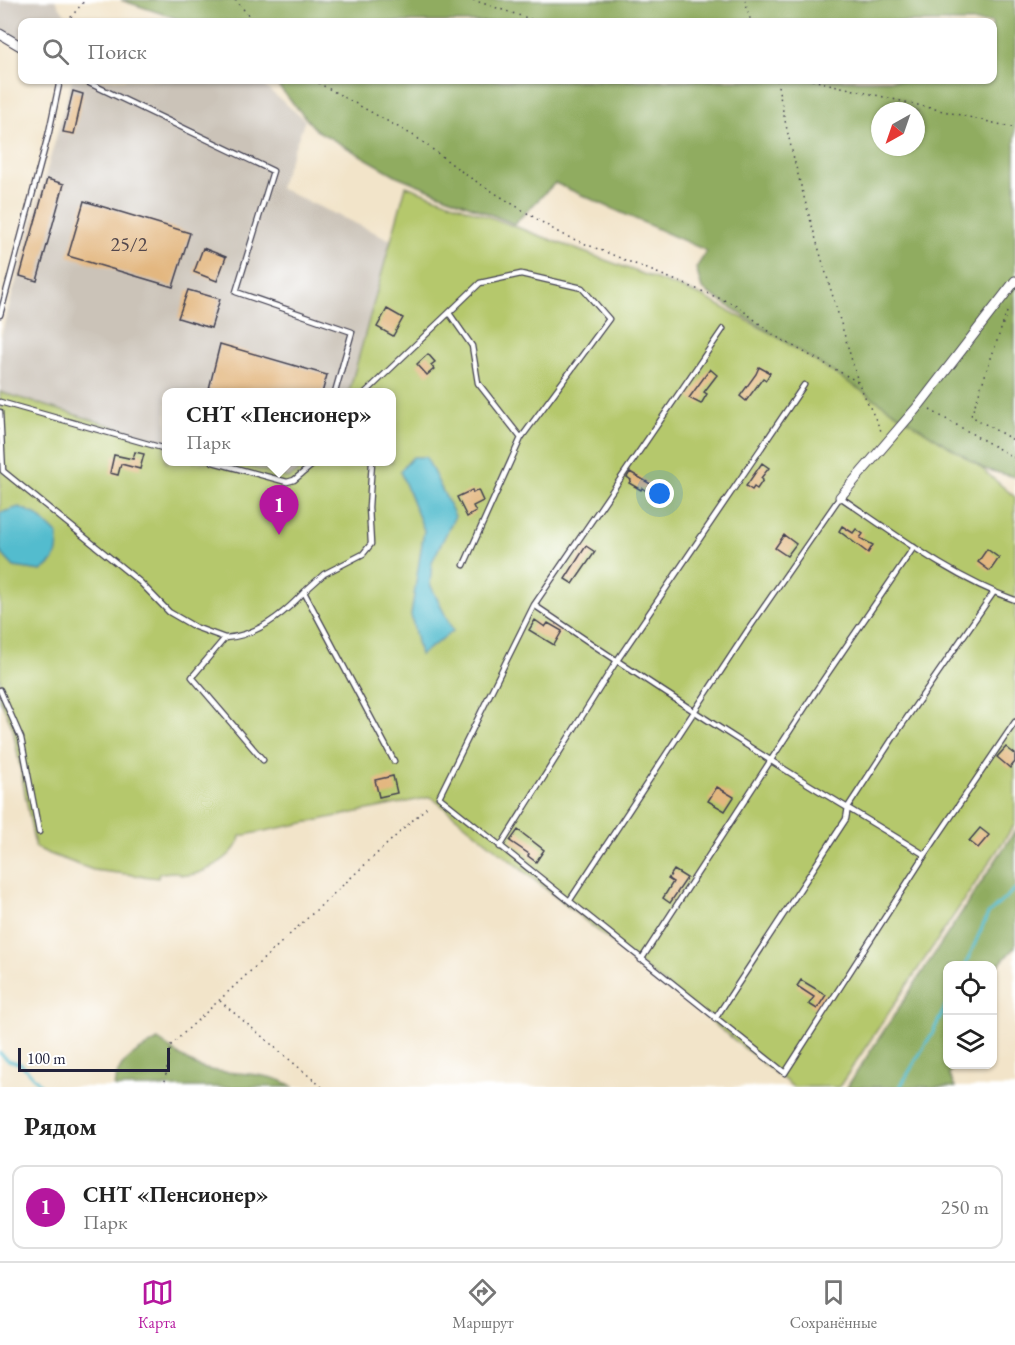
<!DOCTYPE html>
<html lang="ru">
<meta charset="utf-8">
<style>
:root{--surface:#fff;--page:#f2f2f2;--text:#222;--muted:#767676;--line:#e0e0e0;--accent:#b5179e}
body{margin:0;font-family:"EB Garamond",serif;background:var(--page);color:var(--text)}
.controls{position:absolute;right:18px;bottom:18px;display:grid;overflow:hidden;border-radius:12px;box-shadow:0 2px 4px #0004}
.controls button{width:54px;height:54px;display:grid;place-items:center;padding:0;border:0;border-bottom:2px solid var(--line);background:var(--surface);color:var(--text);font:30px sans-serif}
.compass{position:absolute;left:871px;top:102px;width:54px;height:54px;border-radius:50%;background:var(--surface);box-shadow:0 2px 4px #0004;rotate:220deg}
.scale{position:absolute;left:18px;bottom:15px;width:152px;box-sizing:border-box;padding-left:6px;border:3px solid #22223b;border-top:0;font-size:16px;line-height:21px;white-space:nowrap;color:#22223b;-webkit-text-stroke:4px #fff;paint-order:stroke}
.you{position:absolute;left:660px;top:494px;width:21px;height:21px;margin:-15px;border:4px solid #fff;border-radius:50%;background:#1a73e8;box-shadow:0 0 0 9px #1a73e833}
.badge{display:grid;place-items:center;width:39px;height:39px;border-radius:50%;background:var(--accent);color:#fff;font-size:20px;font-weight:700}
.pin{position:absolute;translate:-50% -50px;filter:drop-shadow(0 2px 3px #0008)}
.pin::after{content:'';position:absolute;top:32px;width:21px;height:18px;background:inherit;clip-path:polygon(0 0,100% 0,50% 100%)}
.popup{position:absolute;left:162px;top:388px;width:234px;height:78px;box-sizing:border-box;display:grid;place-content:center;border-radius:12px;background:var(--surface);filter:drop-shadow(0 2px 4px #0005);font-size:20px;white-space:nowrap;color:var(--muted)}
.popup b{font-size:22px;color:var(--text)}
.popup::after{content:'';position:absolute;left:50%;top:100%;margin-left:-12px;border:12px solid transparent;border-top-color:var(--surface)}
.list{margin:0;padding:0;list-style:none}
h2{display:flex;justify-content:space-between;align-items:center;height:78px;margin:0;padding:0 24px;font-size:26px}
h2 small{font-size:20px;font-weight:400;color:var(--muted)}
.list li{display:grid;grid-template-columns:39px 1fr auto;gap:18px;align-items:center;box-sizing:border-box;height:84px;margin:0 12px 12px;padding:0 12px;border:2px solid var(--line);border-radius:12px}
.list b{display:block;font-size:22px;white-space:nowrap}
.list p{margin:0;font-size:20px;white-space:nowrap;color:var(--muted)}
.list em{font-size:20px;font-style:normal;color:var(--muted)}
.icon{flex:none;width:33px;height:33px;fill:none;stroke:currentColor;stroke-width:2;stroke-linecap:round;stroke-linejoin:round}
.map{position:relative;flex:none;width:1015px;height:1087px;overflow:hidden}
.search{position:absolute;background:var(--surface);box-shadow:0 2px 4px #0004;left:18px;right:18px;top:18px;height:66px;display:flex;align-items:center;gap:15px;box-sizing:border-box;padding:0 21px;border-radius:12px;color:var(--muted);font-size:22px}
.sheet{height:174px;background:var(--surface)}
nav{display:flex;justify-content:space-around;align-items:center;box-sizing:border-box;height:84px;border-top:2px solid var(--line);background:var(--surface);font-size:16px;color:var(--muted)}
nav a{display:grid;justify-items:center;gap:3px}
nav .on{color:var(--accent)}
.map>svg:first-child{display:block}
.industrial{fill:#cbc3b8}
.green{fill:#b5c86c;stroke:#6c7554;stroke-width:1.5}
.forest{fill:#90ac60;stroke:#59674e;stroke-width:1.5;fill-rule:evenodd}
.water{fill:#52bcce;stroke:#3a6f84;stroke-width:1.5}
.lines{fill:none;stroke-linecap:round;stroke-linejoin:round}
.stream{stroke:#52bcce;stroke-width:3}
.building{fill:#e3b780}
.service-casing{stroke:#413f50;stroke-width:7}
.minor-casing{stroke:#413f50;stroke-width:11}
.path{stroke:#413f50;stroke-width:1.5;stroke-dasharray:1.5 4.5;stroke-linecap:butt}
.service{stroke:#fff;stroke-width:4.5}
.minor{stroke:#fff;stroke-width:9}
.labels{text-anchor:middle;stroke-width:4.5;stroke-linejoin:round;paint-order:stroke}
.number-label{font-size:20px;fill:#52474c}
</style>
<div class="map">
<svg width="1015" height="1087" viewBox="0 0 1015 1087">
<rect width="100%" height="100%" fill="#fff"/>
<filter id="ink" filterUnits="userSpaceOnUse"><feTurbulence type="fractalNoise" baseFrequency=".0167" numOctaves="2"/><feDisplacementMap in="SourceGraphic" scale="12" xChannelSelector="R" yChannelSelector="G"/><feConvolveMatrix kernelMatrix="1 2 1 2 8 2 1 2 1" color-interpolation-filters="sRGB"/></filter>
<filter id="wash" filterUnits="userSpaceOnUse"><feTurbulence type="fractalNoise" baseFrequency=".008" numOctaves="4" result="noise"/><feDisplacementMap in="SourceGraphic" scale="24" xChannelSelector="R" yChannelSelector="G"/><feGaussianBlur stdDeviation="1.35" result="paint"/><feColorMatrix in="noise" values="0 0 0 0 0 0 0 0 0 0 0 0 0 0 0 0 0 1.4 0 .05"/><feComposite in="paint" operator="in"/></filter>
<g filter="url(#wash)">
<rect width="100%" height="100%" fill="#f2e4c9"/>
<path class="industrial" d="M 0,0 L 55,0 L 71,22 L 22,22 L 22,44 L 0,31 Z
M 72,80 L 257,80 L 305,120 L 279,188 L 391,240 L 349,392 L 166,392 L 166,442 L 0,392 L 0,339 Z
M 233,462 L 310,462 L 289,478 Z"/>
<path class="green" d="M 406,186 L 702,296 L 914,411 L 1015,497 L 1015,824 L 839,1087 L 793,1087 L 431,797 L 240,836 C 238,855 202,877 183,875 C 180,875 177,872 174,872 C 169,872 164,873 159,873 L 158,878 L 93,870 L 47,853 L 35,847 L 13,729 L 0,699 L 0,392 L 166,442 L 166,462 L 233,462 L 289,478 L 310,462 L 392,462 L 392,392 L 349,392 Z"/>
<path class="forest" d="M 121,0 L 1015,0 L 1015,477 L 984,469 L 702,289 L 696,268 L 707,251 L 555,183 L 514,224 L 397,176 L 316,130 L 273,80 L 992,80 L 992,22 L 187,22 ZM 880,111 L 916,111 L 916,147 L 880,147 Z
M 1015,831 L 1015,947 L 993,971 L 992,966 L 948,966 L 948,1064 L 954,1065 L 949,1075 L 955,1087 L 847,1087 Z
M 158,1040 C 170,1048 189,1064 202,1068 C 228,1076 271,1070 293,1087 L 114,1087 C 117,1060 137,1052 158,1040 Z"/>
<path class="water" d="M 413,457 L 426,457 L 455,516 L 432,562 L 430,584 L 453,631 L 420,655 L 411,615 L 424,530 L 400,471 Z
M 19,507 L 37,515 L 58,535 C 58,554 57,561 41,571 L 14,567 L 0,552 L 0,513 Z"/>
<g class="lines">
<path class="stream" d="M 965,966 L 988,914 L 1015,889
M 0,1053 L 8,1060 L 21,1064 L 43,1087
M 900,1087 L 934,1030 L 948,1001"/>
</g>
<g id="blocks">
<path class="building" d="M 73,91 L 83,94 L 74,134 L 63,132 Z
M 47,179 L 64,184 L 37,281 L 20,276 Z
M 84,201 L 190,233 L 173,287 L 68,256 Z
M 203,248 L 226,257 L 217,281 L 194,272 Z
M 188,290 L 220,299 L 211,328 L 178,318 Z
M 387,309 L 403,318 L 393,336 L 377,327 Z
M 220,344 L 327,375 L 322,393 L 208,393 Z
M 428,354 L 435,362 L 431,365 L 434,369 L 427,375 L 417,364 Z
M 759,367 L 770,373 L 766,380 L 763,378 L 746,401 L 740,396 L 756,374 Z
M 710,369 L 717,375 L 704,392 L 707,394 L 701,404 L 689,398 Z
M 135,452 L 144,454 L 140,469 L 121,464 L 118,475 L 110,473 L 114,455 L 133,459 Z
M 762,463 L 769,468 L 761,478 L 763,480 L 757,489 L 754,487 L 752,490 L 746,486 Z
M 630,472 L 664,492 L 658,499 L 642,488 L 641,490 L 629,483 L 631,480 L 627,477 Z
M 472,490 L 473,493 L 478,490 L 483,501 L 473,506 L 476,512 L 467,517 L 457,497 Z
M 842,526 L 853,533 L 856,529 L 863,534 L 860,538 L 873,545 L 868,553 L 839,531 Z
M 784,535 L 796,544 L 787,556 L 775,548 Z
M 586,546 L 595,552 L 573,584 L 565,579 Z
M 987,549 L 999,558 L 990,571 L 978,562 Z
M 535,620 L 545,627 L 548,623 L 562,631 L 554,645 L 529,630 Z
M 1006,747 L 1015,754 L 1015,762 L 1010,768 L 997,757 Z
M 393,776 L 397,793 L 379,797 L 375,780 Z
M 717,787 L 734,797 L 725,811 L 708,801 Z
M 980,828 L 989,835 L 978,848 L 969,841 Z
M 518,830 L 544,850 L 536,862 L 528,856 L 529,854 L 510,841 Z
M 674,870 L 687,878 L 670,903 L 663,898 L 673,882 L 668,879 Z
M 801,980 L 826,995 L 817,1009 L 809,1004 L 814,997 L 797,986 Z"/>
</g>
</g>
<g filter="url(#ink)">
<use href="#blocks" fill-opacity="0" stroke="#413f50" stroke-width="1.5"/>
<g class="lines">
<defs>
<path id="service" d="M 83,80 L 273,171 L 236,292 L 352,332 L 335,392
M 449,313 L 472,346 L 478,383 L 521,438
M 0,315 L 49,132 L 60,80
M 723,329 L 534,605 L 439,797 L 785,1073 L 925,855 L 1015,722
M 366,392 L 480,283 L 521,274 L 582,288 L 609,319 L 521,438 L 464,565
M 0,402 L 166,449
M 0,412 L 3,471 L 140,582 L 169,612 L 195,627 L 225,638 L 192,677 L 263,760
M 213,462 L 287,482 L 294,480 L 316,462
M 372,462 L 369,507 L 371,544 L 363,554 L 324,574 L 304,592 L 394,761
M 534,605 C 612,658 691,710 770,760 C 821,793 874,823 925,855
M 225,638 C 257,636 283,615 304,592
M 0,690 L 21,738 L 39,832
M 500,847 L 616,662 L 804,385
M 570,900 L 748,630 L 840,497 C 895,534 952,578 1015,600
M 641,960 L 819,686 L 914,547
M 715,1019 L 846,819 L 848,807 L 895,735 L 994,592"/>
<path id="minor" d="M 0,34 L 22,47
M 840,497 L 920,404 L 1015,281"/>
</defs>
<use href="#service" class="service-casing"/>
<use href="#minor" class="minor-casing"/>
<path class="path" d="M 235,0 L 255,22
M 473,0 L 539,22
M 745,0 L 751,22
M 67,22 L 85,0
M 634,22 L 647,22
M 313,80 L 416,137 L 469,177 L 561,234 L 736,305 L 775,336 L 858,382 L 882,433
M 777,80 C 795,182 830,282 858,382
M 812,80 L 1015,128
M 1007,312 L 971,416 L 1015,441
M 930,410 L 1015,458
M 220,1001 L 322,1087
M 164,1087 L 171,1045 L 428,806"/>
<use href="#service" class="service"/>
<use href="#minor" class="minor"/>
</g>
</g>
<g class="labels">
<g class="number-label">
<text x="129" y="251">25/2</text>
</g>
</g>
</svg>
<div class="controls">
<button><svg class="icon" aria-label="locate" viewBox="0 0 24 24"><circle cx="12" cy="12" r="6"/><path d="M12 2v4M12 18v4M2 12h4M18 12h4"/></svg></button>
<button><svg class="icon" aria-label="layers" viewBox="0 0 24 24"><path d="M12 4l9 5-9 5-9-5zM3 14l9 5 9-5"/></svg></button>
</div>
<svg class="compass" viewBox="-18 -18 36 36"><path d="M0-13l5 13h-10z" fill="#e53935"/><path d="M0 13l5-13h-10z" fill="#767676"/></svg>
<div class="scale">100 m</div>
<div class="you"></div>
<div class="pin badge" style="left:279px;top:535px">1</div>
<div class="popup"><b>СНТ «Пенсионер»</b>Парк</div>
<div class="search"><svg class="icon" aria-label="search" viewBox="0 0 24 24"><circle cx="10" cy="10" r="6"/><path d="M15 15l6 6"/></svg>Поиск</div>
</div>
<section class="sheet">
<h2>Рядом<small></small></h2>
<ul class="list">
<li><span class="badge">1</span><div><b>СНТ «Пенсионер»</b><p>Парк</p></div><em>250 m</em></li>
</ul>
</section>
<nav>
<a class="on"><svg class="icon" aria-label="map" viewBox="0 0 24 24"><path d="M3 6l6-2 6 2 6-2v14l-6 2-6-2-6 2zM9 4v14M15 6v14"/></svg>Карта</a>
<a><svg class="icon" aria-label="directions" viewBox="0 0 24 24"><path d="M12 3l9 9-9 9-9-9zM9 14v-3h6M13 9l2 2-2 2"/></svg>Маршрут</a>
<a><svg class="icon" aria-label="saved" viewBox="0 0 24 24"><path d="M7 4h10v16l-5-4-5 4z"/></svg>Сохранённые</a>
</nav>
